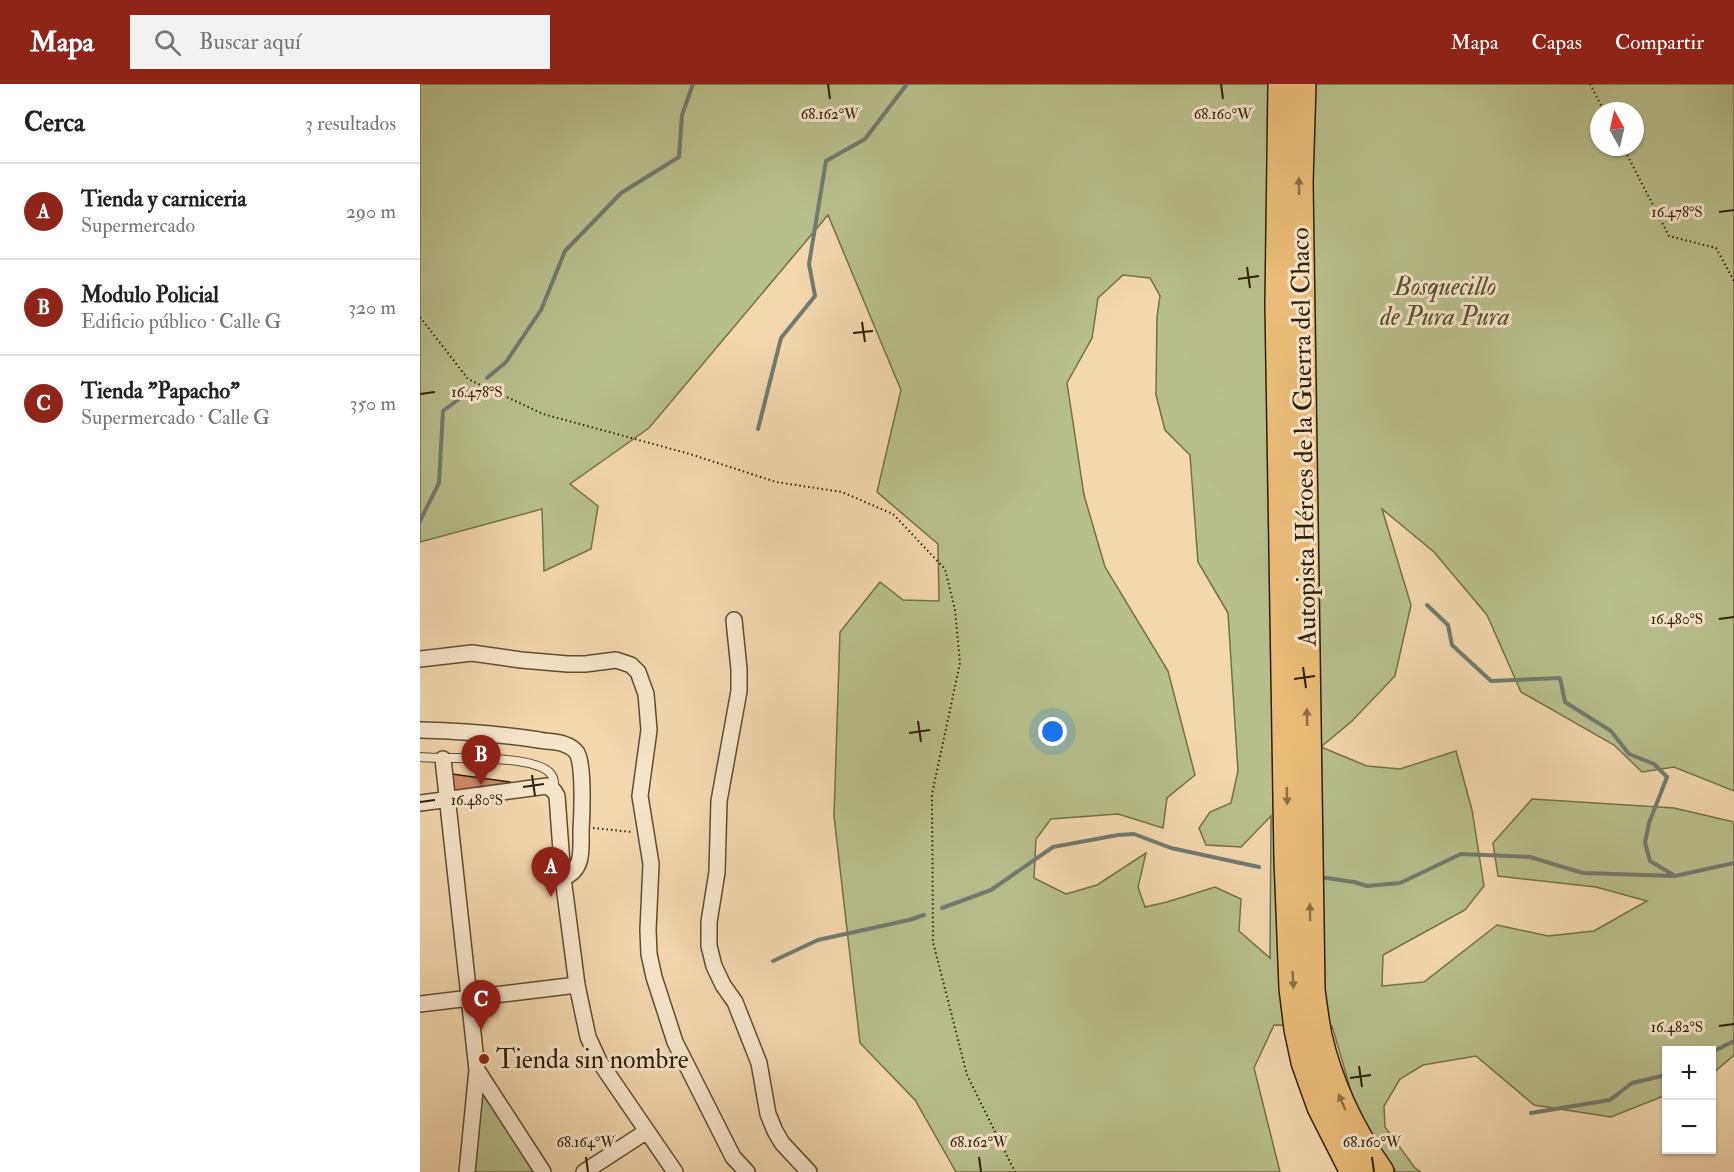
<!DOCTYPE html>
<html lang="es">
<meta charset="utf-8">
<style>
:root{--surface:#fff;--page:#f2f2f2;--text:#222;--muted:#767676;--line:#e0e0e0;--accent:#8f2418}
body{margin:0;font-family:"IM FELL Double Pica",serif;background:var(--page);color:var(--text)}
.controls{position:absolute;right:18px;bottom:18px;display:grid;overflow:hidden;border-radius:0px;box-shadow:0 2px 4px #0004}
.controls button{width:54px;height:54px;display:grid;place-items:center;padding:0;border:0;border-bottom:2px solid var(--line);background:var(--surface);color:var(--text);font:30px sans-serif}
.compass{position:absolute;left:1170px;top:18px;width:54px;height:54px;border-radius:50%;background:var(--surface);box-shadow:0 2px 4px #0004;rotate:352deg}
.you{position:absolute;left:633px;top:648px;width:21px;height:21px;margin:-15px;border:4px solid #fff;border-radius:50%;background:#1a73e8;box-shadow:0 0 0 9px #1a73e833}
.badge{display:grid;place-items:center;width:39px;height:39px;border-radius:50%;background:var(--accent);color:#fff;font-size:20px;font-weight:700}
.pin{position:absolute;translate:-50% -50px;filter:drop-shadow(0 2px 3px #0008)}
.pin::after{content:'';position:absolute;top:32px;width:21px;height:18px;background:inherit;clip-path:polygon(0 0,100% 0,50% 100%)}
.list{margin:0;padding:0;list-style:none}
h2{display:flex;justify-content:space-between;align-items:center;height:78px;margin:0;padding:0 24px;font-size:26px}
h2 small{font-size:20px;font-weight:400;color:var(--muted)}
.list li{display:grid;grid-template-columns:39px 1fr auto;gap:18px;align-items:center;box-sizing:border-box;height:96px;padding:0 24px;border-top:2px solid var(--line)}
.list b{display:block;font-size:22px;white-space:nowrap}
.list p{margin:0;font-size:20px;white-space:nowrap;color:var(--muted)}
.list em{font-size:20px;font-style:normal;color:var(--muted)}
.icon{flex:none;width:33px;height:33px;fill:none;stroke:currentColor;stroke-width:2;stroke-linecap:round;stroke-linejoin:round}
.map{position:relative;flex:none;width:1314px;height:1088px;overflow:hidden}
header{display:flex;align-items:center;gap:36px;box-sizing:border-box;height:84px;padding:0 30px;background:var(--accent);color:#fff}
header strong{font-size:28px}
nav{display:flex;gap:33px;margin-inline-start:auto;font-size:21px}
.search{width:420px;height:54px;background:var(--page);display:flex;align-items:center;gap:15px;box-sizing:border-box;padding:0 21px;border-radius:0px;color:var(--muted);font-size:22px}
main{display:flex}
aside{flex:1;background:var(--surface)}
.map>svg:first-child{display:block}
.green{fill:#b7bf8d;stroke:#736f4a;stroke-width:1.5;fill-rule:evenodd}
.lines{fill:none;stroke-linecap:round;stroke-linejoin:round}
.stream{stroke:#717b6d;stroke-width:4}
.building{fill:#d08b67;stroke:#2f1f08;stroke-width:1.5;filter:url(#shadow)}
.lane-casing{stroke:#604d32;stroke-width:10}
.street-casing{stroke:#604d32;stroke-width:18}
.highway-casing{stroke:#2f1f08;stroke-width:30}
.path{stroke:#2f1f08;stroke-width:2;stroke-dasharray:1.5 3;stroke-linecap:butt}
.lane{stroke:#f7e5cb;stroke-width:8}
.street{stroke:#f7e5cb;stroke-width:15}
.highway{stroke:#eabc78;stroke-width:27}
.oneway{fill:#8c6e40}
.ticks{fill:none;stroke:#2f1f08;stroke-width:2}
.poi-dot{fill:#8f2418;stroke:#f7e5cb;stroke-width:2}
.labels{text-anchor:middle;stroke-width:6;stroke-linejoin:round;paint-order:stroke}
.park-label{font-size:26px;font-style:italic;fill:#584f30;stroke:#f7e5cb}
.street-label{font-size:26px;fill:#2f1f08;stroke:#f7e5cb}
.poi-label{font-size:26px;fill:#2f1f08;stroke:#f7e5cb;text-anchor:start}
.ticks-label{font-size:15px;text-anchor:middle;fill:#2f1f08;stroke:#f7e5cb;stroke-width:6;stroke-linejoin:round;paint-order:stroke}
</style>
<header>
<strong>Mapa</strong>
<div class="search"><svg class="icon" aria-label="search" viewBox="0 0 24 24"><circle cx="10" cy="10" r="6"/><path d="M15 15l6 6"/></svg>Buscar aquí</div>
<nav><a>Mapa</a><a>Capas</a><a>Compartir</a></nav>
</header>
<main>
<aside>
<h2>Cerca<small>3 resultados</small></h2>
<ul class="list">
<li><span class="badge">A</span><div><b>Tienda y carniceria</b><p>Supermercado</p></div><em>290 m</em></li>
<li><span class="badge">B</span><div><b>Modulo Policial</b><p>Edificio público · Calle G</p></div><em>320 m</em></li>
<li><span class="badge">C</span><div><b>Tienda &quot;Papacho&quot;</b><p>Supermercado · Calle G</p></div><em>350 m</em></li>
</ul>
</aside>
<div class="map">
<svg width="1314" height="1088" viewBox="0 0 1314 1088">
<defs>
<filter id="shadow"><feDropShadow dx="3.5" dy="6" stdDeviation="0" flood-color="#0004"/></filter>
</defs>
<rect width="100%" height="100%" fill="#f3d7af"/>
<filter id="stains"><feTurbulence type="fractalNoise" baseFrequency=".00333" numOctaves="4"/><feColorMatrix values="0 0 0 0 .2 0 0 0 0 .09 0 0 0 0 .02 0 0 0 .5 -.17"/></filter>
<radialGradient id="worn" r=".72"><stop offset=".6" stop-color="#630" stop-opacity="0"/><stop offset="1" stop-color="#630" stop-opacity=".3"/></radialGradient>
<path class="green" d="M 0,0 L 1314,0 L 1314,707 L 1254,683 L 1222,688 L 1194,661 L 1101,608 L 1067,531 L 1014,468 L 962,425 L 991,521 L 975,592 L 932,637 L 901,663 L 947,682 L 980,685 L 1036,667 L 1052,726 L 1064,802 L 1045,826 L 963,871 L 962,902 L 1004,898 L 1077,841 L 1128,852 L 1174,847 L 1227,817 L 1176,803 L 1078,792 L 1073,759 L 1112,715 L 1254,724 L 1314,738 L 1314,971 L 1292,990 L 1292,966 L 1246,966 L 1246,1011 L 1191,1033 L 1114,1021 L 1056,972 L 1003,981 L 980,995 L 964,1022 L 965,1043 L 995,1084 L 1001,1088 L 976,1088 L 938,1031 L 912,942 L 854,941 L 834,984 L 860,1088 L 536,1088 L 495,1016 L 440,959 L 414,732 L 420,548 L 460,498 L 483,516 L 519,517 L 518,460 L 457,408 L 481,306 L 408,131 L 229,344 L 150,400 L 178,422 L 171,465 L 124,487 L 122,425 L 0,458 ZM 1179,27 L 1215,27 L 1215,63 L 1179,63 ZM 703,191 L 730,194 L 740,212 L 737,233 L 736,311 L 745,346 L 770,371 L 778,478 L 808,529 L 818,687 L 811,719 L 790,728 L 779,744 L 786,761 L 821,763 L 851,732 L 850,874 L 819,847 L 821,815 L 795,803 L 747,818 L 725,823 L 718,803 L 726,769 L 677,801 L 646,810 L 614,794 L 616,755 L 631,735 L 698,730 L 743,744 L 747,714 L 775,691 L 748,587 L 685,483 L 664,411 L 647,299 L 672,254 L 678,214 Z
M 59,1000 L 115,1088 L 51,1088 Z"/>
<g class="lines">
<path class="stream" d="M 67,294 L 86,278 L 121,226 L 145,167 L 201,109 L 259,73 L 262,31 L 273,0
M 338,345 L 361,254 L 395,212 L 389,180 L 406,77 L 445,55 L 487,0
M 0,437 L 19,399 L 23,327 L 51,306
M 1007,521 L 1028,541 L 1032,561 L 1071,597 L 1140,594 L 1145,618 L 1191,647 L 1209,670 L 1234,680 L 1247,693 L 1229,739 L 1225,759 L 1230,777 L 1255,792
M 899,793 L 934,798 L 947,802 L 980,799 L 1041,770 L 1110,773 L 1163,789 L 1255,792 L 1314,779
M 522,824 L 571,806 L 633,763 L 698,751 L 714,750 L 751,764 L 839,783
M 353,877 L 398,856 L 489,836 L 504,831
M 1292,968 L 1314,957
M 1111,1029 L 1190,1016 L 1212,999 L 1246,991"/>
</g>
<path class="building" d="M 32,690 L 90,698 L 91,704 L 32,708 Z"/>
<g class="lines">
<defs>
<path id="lane" d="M 0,673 C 28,676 111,669 130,689 C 135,694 134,700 134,707"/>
<path id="street" d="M 314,536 L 319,585 L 319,607 L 299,717 L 297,788 L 289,838 L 289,862 L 294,882 L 303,901 L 315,918 L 339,979 L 348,1030 L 355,1047 L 362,1059 L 389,1088
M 0,575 L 52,569 L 101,576 L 148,580 L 165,580 L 196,576 L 211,581 L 218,588 L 226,610 L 229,646 L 220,712 L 231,780 L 228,846 L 229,870 L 234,893 L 255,958 L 313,1073 L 327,1088
M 0,646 C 40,647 80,650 119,656 C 128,658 139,657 146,661 C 150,662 155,666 157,669 C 164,681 162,731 161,747 C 161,766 164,786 143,794
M 23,675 L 57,986 L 123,1088
M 0,719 L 127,702 L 134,707 L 137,712 L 143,794 L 157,901 L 168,953 L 179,977 L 255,1088
M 0,920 L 157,901
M 47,1088 L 57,986
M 164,1088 L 227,1047"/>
<path id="highway" d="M 862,0 L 859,220 L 868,775 L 873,904 L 878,945 L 885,978 L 901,1023 L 934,1088
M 882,0 L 879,98 L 891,906 C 893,921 895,937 898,952 C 909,1000 932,1048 960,1088"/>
</defs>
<use href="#lane" class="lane-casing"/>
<use href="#street" class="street-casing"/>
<use href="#highway" class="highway-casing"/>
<path class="path" d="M 1170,0 L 1184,27
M 1203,63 L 1249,152 L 1296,164 L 1314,197
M 0,233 L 48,295 L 123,330 L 270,370 L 356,398 L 422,408 L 473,430 L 525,485 L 535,526 L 540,579 L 512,710 L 513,858 L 547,991 L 595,1088
M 173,744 L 212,748"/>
<use href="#lane" class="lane"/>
<use href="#street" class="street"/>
<use href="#highway" class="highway"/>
</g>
<defs><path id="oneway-solid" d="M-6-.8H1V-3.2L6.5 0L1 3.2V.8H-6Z" transform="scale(1.5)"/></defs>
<g class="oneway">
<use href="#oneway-solid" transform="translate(879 102) rotate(-91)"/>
<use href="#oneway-solid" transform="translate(887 633) rotate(-91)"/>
<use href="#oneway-solid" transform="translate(867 712) rotate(89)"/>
<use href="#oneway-solid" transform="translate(890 828) rotate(-91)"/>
<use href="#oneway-solid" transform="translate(873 896) rotate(87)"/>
<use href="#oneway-solid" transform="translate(922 1018) rotate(-113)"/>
</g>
<path class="ticks" d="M 408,0 L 410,15M 801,0 L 803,15M 1299,128 L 1314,126M 827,183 L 830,204M 818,195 L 839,192M 442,238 L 445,258M 433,249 L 453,247M 0,310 L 15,308M 1299,535 L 1314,533M 883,583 L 886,604M 874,595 L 895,592M 498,637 L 501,658M 489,649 L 510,646M 112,691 L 115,712M 103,703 L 124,700M 0,718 L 15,716M 1299,942 L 1314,940M 939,982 L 942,1003M 930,994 L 951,991M 166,1073 L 168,1088M 559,1073 L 561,1088M 952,1073 L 954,1088"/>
<circle class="poi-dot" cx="64" cy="975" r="6"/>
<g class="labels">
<g class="park-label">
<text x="1025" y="211">Bosquecillo<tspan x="1025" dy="30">de Pura Pura</tspan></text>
</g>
<g class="street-label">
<text transform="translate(883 353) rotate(-91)" y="9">Autopista Héroes de la Guerra del Chaco</text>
</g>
<g class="poi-label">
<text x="76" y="984">Tienda sin nombre</text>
</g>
</g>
<g class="ticks-label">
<text x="410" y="35">68.162°W</text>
<text x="803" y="35">68.160°W</text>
<text x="1257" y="133">16.478°S</text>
<text x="57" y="313">16.478°S</text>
<text x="1257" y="540">16.480°S</text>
<text x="57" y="721">16.480°S</text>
<text x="1257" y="948">16.482°S</text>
<text x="166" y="1063">68.164°W</text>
<text x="559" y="1063">68.162°W</text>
<text x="952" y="1063">68.160°W</text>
</g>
<rect width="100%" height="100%" filter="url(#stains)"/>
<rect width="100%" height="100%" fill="url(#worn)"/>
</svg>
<div class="controls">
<button>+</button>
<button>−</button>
</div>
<svg class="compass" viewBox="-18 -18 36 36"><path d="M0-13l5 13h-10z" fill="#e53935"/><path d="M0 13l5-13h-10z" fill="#767676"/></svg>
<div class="you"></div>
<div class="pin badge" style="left:131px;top:813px">A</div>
<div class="pin badge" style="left:61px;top:701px">B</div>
<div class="pin badge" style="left:61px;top:946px">C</div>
</div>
</main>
